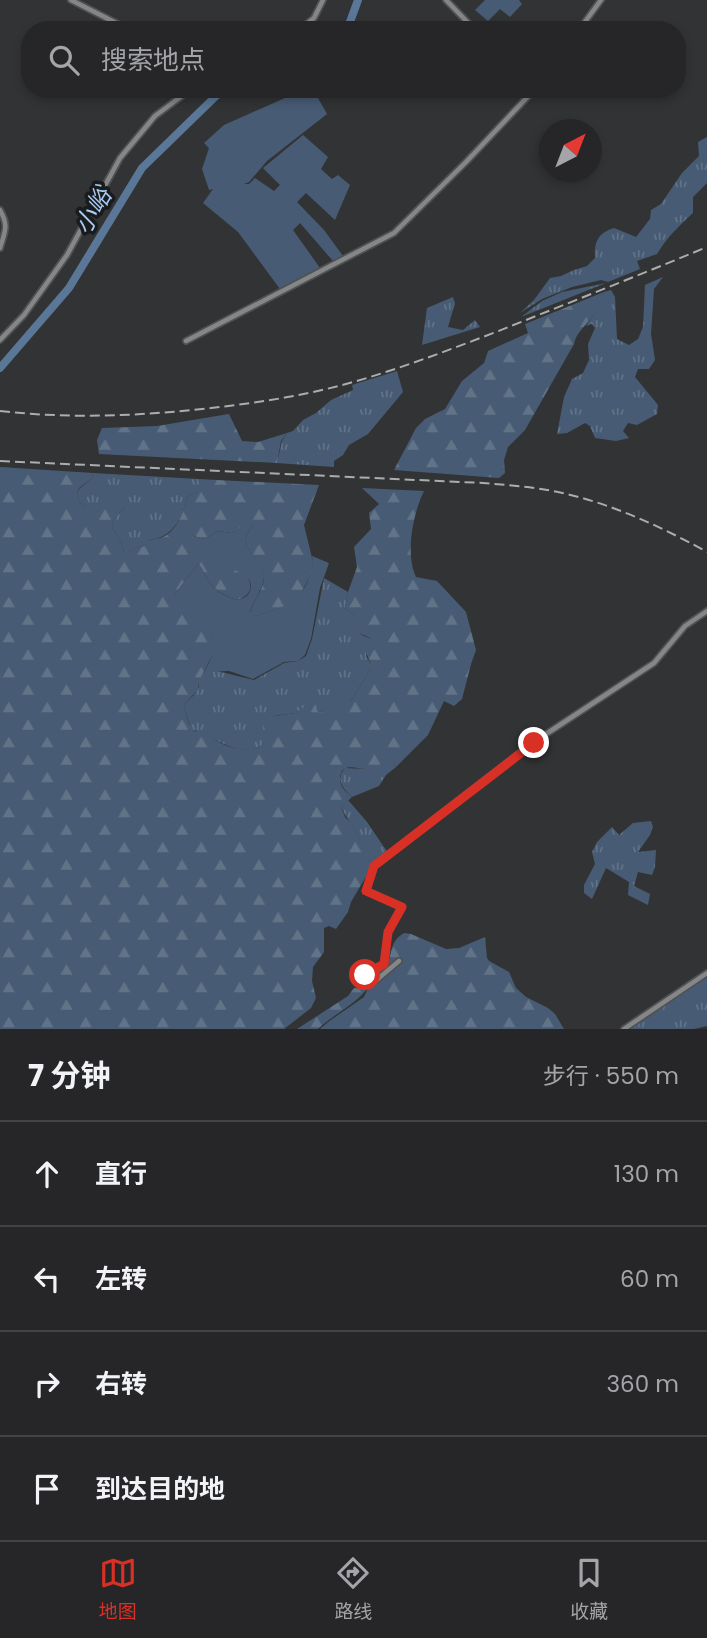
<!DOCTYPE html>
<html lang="zh">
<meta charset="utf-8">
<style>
:root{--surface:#262628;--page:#323234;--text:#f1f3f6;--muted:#a4a5a8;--line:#424345;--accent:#d93025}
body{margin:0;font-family:Poppins,"Noto Sans SC",sans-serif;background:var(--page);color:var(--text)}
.compass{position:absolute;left:539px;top:119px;width:63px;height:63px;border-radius:50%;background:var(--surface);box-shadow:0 4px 10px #0003;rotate:42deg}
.stop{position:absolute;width:21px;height:21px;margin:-16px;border:5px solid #d93025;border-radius:50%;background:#fff}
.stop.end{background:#d93025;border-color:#fff;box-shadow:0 2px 7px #0008}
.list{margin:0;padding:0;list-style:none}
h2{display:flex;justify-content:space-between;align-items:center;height:91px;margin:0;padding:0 28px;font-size:30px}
h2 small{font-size:23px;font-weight:400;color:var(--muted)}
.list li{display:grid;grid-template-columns:46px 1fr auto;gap:21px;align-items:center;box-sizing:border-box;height:105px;padding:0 28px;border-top:2px solid var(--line)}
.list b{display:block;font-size:26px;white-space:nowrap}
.list em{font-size:23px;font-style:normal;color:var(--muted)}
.icon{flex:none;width:38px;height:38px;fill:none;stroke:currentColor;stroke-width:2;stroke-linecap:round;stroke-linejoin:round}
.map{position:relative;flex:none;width:707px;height:1029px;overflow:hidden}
.search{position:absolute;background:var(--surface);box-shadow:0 4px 10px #0003;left:21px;right:21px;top:21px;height:77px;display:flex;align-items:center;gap:18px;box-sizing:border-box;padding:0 24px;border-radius:28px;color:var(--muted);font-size:26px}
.sheet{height:511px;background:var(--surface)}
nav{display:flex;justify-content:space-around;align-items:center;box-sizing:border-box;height:98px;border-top:2px solid var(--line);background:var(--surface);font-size:19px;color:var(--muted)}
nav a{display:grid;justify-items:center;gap:4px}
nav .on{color:var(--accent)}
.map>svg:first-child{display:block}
.grass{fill:url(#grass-tufts)}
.forest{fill:url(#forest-firs)}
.garden{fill:#475c74}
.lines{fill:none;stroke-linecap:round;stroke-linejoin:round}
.river{stroke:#5a7797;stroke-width:8}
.minor-casing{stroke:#505153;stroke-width:8}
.minor{stroke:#848688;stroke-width:4.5}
.rail{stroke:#acadaf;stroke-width:2;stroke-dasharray:10 5;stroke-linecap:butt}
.route{stroke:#d93025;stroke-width:9}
.labels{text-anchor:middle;stroke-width:7;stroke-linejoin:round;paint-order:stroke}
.water-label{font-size:24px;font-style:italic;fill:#a7cdf8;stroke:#1a1b1c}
</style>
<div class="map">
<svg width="707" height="1029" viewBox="0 0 707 1029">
<defs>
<pattern id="grass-tufts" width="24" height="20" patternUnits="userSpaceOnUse" patternTransform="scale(1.75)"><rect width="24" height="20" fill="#475c74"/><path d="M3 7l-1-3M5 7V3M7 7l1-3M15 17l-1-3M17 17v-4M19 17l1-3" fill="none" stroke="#617387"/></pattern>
<pattern id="forest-firs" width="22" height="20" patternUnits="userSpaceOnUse" patternTransform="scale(1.75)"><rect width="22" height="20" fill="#475c74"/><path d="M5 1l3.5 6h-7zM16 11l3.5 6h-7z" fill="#617387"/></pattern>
</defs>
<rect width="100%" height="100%" fill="#323335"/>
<path class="grass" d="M 707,137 L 707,183 L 693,197 L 693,213 C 679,226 667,237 657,254 L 637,261 L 640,269 L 608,282 L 601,280 L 572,287 L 542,299 L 520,313 L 534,300 L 550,278 L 561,276 L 574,270 L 587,266 L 595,258 C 594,242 598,233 614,228 L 636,237 L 650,219 L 651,210 L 661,204 L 682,173 L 699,156 L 698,142 Z
M 663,277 L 654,289 L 651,334 L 655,360 L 649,369 L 638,369 L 635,377 L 658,405 L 657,414 L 637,425 L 628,423 L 623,431 L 629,438 L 616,441 L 595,438 L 590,426 L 585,423 L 567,433 L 557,434 L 564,397 L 572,379 L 583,373 L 589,360 L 588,344 L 595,328 L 592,324 L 586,326 L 594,314 L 604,292 L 611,290 L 615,297 L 617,339 L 629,345 L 638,339 L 643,327 L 645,285 Z
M 606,283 L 521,317 L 542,301 L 562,292 Z
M 453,297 L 455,303 L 448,327 L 463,330 L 475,320 L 480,327 L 422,345 L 427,308 Z
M 397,371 L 403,392 L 368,434 L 349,445 L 343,455 L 334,461 L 334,467 L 277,463 L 282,441 L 287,433 L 293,431 L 303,420 L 316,413 L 331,400 L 353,390 L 352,385 Z
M 93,473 L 198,479 L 202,487 L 196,493 L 187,497 C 183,518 172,538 149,540 L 145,546 L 135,548 L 128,553 L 124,553 L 121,541 L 112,527 C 113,519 118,514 125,508 L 85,507 L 80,503 L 77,495 L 79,489 L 92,478 Z
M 324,578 L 348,592 L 345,608 L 355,617 C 358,630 354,634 371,638 L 366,656 L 371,664 L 371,668 L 353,698 L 350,701 L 346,701 L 324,712 L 300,710 L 296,713 L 274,716 L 263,745 C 243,755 231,747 213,739 C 206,736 198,733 191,729 L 184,707 L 186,702 L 194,695 L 199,687 L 198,681 L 204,672 L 213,670 L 254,680 L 284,663 L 298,661 L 306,656 L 312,639 Z
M 394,764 L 396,767 L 386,775 L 379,786 L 352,797 C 343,789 335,779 345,768 L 367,769 Z
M 348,800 L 367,822 L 388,853 L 371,868 C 368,844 351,827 341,807 Z
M 651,821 L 653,827 L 650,835 L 638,852 L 656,850 L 655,867 L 652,875 L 638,872 L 634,886 L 650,894 L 648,905 L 628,895 L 629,882 L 606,868 L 592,899 L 584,893 L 584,885 L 595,864 L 592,852 L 597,842 L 612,827 L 619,835 L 633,823 Z
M 707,973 L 707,1026 L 694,1029 L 626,1029 Z"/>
<path class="forest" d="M 604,292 C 601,300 598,307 594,314 C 587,325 576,332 574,344 L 525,430 L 508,447 L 504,460 L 505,473 L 499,478 L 394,470 L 416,428 L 425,419 L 445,409 L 462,381 L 484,363 L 488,351 L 528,333 L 525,324 Z
M 229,414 L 242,441 L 258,442 L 287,433 L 281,441 L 277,463 L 99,454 L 97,440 L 102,428 L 157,426 Z
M 0,467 L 93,473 L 92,478 L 79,488 L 77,495 L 80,503 L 85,507 C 98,506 114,499 125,508 C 119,513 113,519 112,527 L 121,541 L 124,553 L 128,553 L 135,548 L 145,546 L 146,542 C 151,539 157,539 163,537 C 177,530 184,512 187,497 L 196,493 L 201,487 L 198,479 L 319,485 L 304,525 L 313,562 L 312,572 L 303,590 L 298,598 L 286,606 L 256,616 L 250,613 C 253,600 264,590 264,577 C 263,562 248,556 246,542 C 245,537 249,531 252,527 L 250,523 L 232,533 L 218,531 L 205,539 L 190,535 L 247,576 C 254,588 250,596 237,600 C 226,596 214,591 208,580 C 204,574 203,569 198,564 L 175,594 L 209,625 L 215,641 L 214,652 L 199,681 L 198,690 L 186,702 L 184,707 L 189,724 L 195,732 C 205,731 208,734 215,740 C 230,749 247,753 263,745 L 265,739 L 262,723 L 275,716 L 296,713 L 309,703 L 316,705 L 317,711 C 327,715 331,705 337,697 L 350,701 L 353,698 L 371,668 L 371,664 L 366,653 L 371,638 L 356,632 L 355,617 L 345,608 L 348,592 L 357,567 L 354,547 L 371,529 L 369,513 L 379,504 L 362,488 L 424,491 C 413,513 405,554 416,577 L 437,581 L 466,612 L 476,650 L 471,664 L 462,699 L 454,706 L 444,701 L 428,735 L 396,767 L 394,764 C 386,768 375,769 366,769 C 360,769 349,765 344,769 C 341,771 340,775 340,779 C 340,787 346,792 352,797 L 341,807 L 345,817 L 350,822 L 368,851 L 371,868 L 351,902 L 348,912 L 336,929 L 329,926 L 324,928 L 324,952 L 313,967 L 312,981 L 316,998 L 311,1008 L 284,1029 L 0,1029 Z
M 404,933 L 411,934 L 446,949 L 459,948 L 485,937 L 487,958 L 489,961 L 509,972 L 516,988 L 526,997 L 548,1008 L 555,1014 L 564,1029 L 320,1029 L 328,1022 L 364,997 L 369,986 C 357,1004 334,1014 318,1029 L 297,1029 L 348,996 L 354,988 L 363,989 L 371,983 L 374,978 L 370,970 L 388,966 C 391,953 391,940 404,933 Z"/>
<path class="garden" d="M 485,0 L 519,0 L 522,4 L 510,17 L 500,9 L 488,21 L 475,10 Z
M 305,89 L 313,89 L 327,114 L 267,161 L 249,182 L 244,184 L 249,184 L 255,178 L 274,191 L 280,185 L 263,168 L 303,135 L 328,157 L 321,169 L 332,179 L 338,175 L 350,185 L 335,220 L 306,193 L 297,202 L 324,230 L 343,256 L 333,261 L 300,223 L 293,230 L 320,268 L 280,289 L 238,232 L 203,203 L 213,189 L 209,190 L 202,169 L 209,148 L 204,143 L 224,125 Z
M 250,522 L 252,527 C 249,531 245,537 246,542 C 248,555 263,562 264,576 C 264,589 253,600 250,612 L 256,616 C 278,608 296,606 307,583 C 311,573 314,567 312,556 L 329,563 L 320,588 L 311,639 L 305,655 L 298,661 L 284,662 L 253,679 L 229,671 L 204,672 C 215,652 219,643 206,622 L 199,622 C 190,615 179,605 175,594 L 198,564 C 203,569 204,574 208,580 C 214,591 225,596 237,600 C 242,599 248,597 250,591 C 256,573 231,570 220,565 C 206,558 194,548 182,540 L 185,535 L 190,535 L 205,539 L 218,531 L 232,533 Z"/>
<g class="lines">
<path class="river" d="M 347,30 L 358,0
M 0,368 L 69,288 L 142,168 L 217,95 L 232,89"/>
<defs>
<path id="minor" d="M 71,0 L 130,30
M 446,0 L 475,30
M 299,30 L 314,18 L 323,0
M 579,30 L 601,0
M 0,210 C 9,226 5,231 0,248
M 0,340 L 24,315 L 67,255 L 120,158 L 155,116 L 191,89
M 186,341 L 394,233 L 466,162 L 535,89
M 399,961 L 373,983 L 365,975 L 384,964 L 388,932 L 402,907 L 366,891 L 374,866 L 534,742 L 654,663 L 685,626 L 707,611
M 624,1029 L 707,973"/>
</defs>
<use href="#minor" class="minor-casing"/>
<use href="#minor" class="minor"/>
<path class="rail" d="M 0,411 C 71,419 140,416 211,408 C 256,403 302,396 346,384 C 397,370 446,351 496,332 C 566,304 637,276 707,247
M 0,461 L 483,483 C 508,485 533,487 558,492 C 610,503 660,526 707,552"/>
</g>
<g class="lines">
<path class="route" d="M 365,975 L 384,964 L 388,932 L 402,907 L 366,891 L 374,866 L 534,743"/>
</g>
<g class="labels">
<g class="water-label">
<text transform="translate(93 211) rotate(-59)" y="8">小峪</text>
</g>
</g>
</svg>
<svg class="compass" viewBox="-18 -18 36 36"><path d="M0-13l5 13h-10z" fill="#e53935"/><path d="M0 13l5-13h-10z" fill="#a4a5a8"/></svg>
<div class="stop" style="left:365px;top:975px"></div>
<div class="stop end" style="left:534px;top:743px"></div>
<div class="search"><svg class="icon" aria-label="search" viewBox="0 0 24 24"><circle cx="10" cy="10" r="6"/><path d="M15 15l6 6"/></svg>搜索地点</div>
</div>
<section class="sheet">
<h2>7 分钟<small>步行 · 550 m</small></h2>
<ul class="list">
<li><svg class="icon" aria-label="ahead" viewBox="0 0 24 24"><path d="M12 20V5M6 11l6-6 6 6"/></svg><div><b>直行</b></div><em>130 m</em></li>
<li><svg class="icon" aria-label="left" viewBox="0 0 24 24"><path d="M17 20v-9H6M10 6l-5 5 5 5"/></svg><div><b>左转</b></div><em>60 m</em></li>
<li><svg class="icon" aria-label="right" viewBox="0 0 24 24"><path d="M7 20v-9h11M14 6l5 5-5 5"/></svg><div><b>右转</b></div><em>360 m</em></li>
<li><svg class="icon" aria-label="arrive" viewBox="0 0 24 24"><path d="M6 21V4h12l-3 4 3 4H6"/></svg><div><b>到达目的地</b></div></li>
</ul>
</section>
<nav>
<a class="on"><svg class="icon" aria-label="map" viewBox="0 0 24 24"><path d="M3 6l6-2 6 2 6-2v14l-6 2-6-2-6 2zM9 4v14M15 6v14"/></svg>地图</a>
<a><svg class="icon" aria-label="directions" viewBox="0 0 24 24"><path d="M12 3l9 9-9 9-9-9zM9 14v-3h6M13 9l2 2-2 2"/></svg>路线</a>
<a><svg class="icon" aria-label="saved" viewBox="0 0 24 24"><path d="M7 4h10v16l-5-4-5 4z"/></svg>收藏</a>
</nav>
